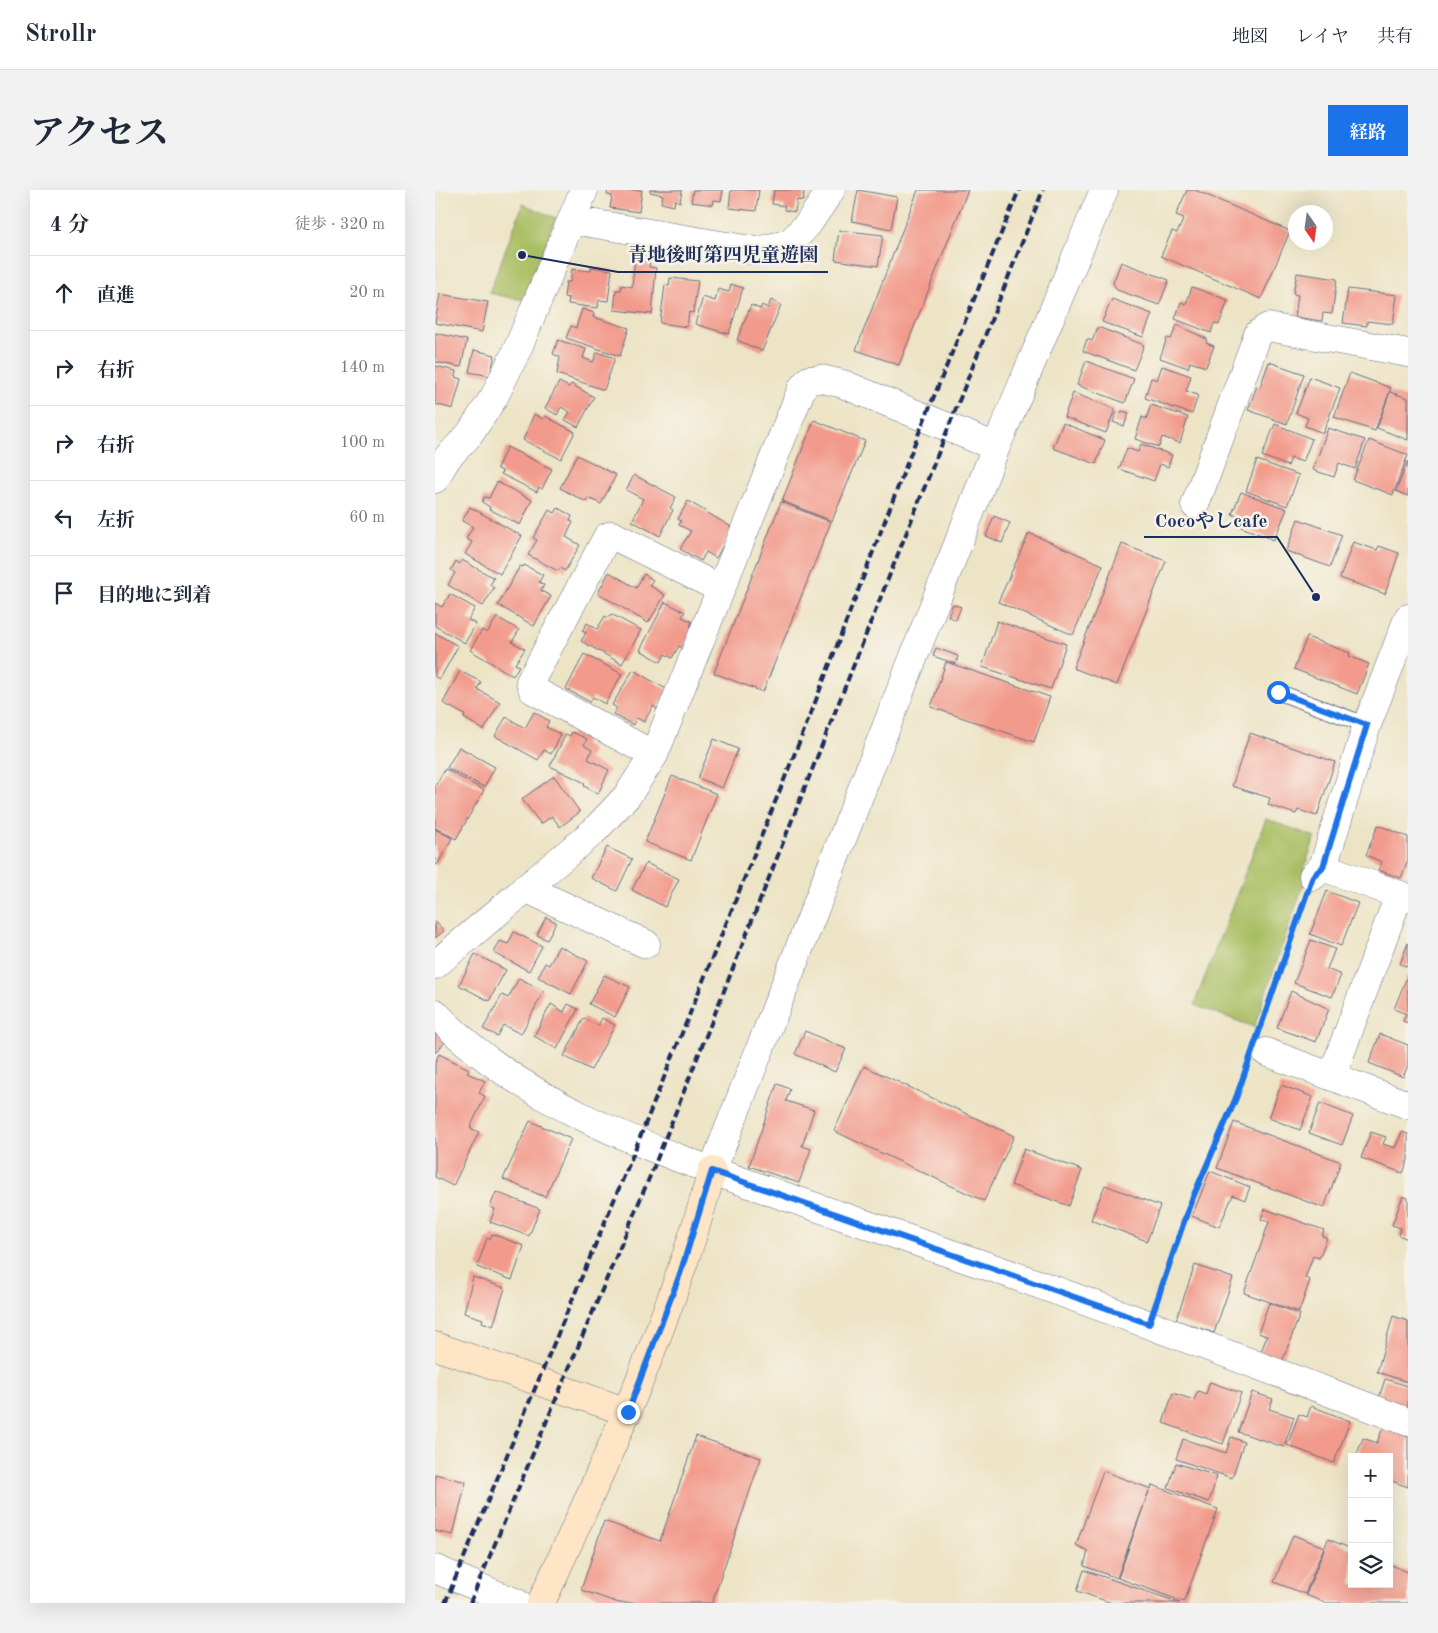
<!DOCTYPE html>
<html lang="ja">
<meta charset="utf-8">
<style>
:root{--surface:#fff;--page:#f2f2f3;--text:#1f2937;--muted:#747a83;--line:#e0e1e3;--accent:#1a73e8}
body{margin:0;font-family:"Old Standard TT","Noto Serif JP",serif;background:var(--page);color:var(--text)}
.controls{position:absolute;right:15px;bottom:15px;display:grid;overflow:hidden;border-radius:0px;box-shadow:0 5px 20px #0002}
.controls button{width:45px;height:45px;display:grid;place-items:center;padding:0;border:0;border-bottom:1px solid var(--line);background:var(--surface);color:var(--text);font:25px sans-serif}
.compass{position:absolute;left:853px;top:15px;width:45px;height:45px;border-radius:50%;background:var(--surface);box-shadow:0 5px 20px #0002;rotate:167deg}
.stop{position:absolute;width:15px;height:15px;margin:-11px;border:4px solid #1a73e8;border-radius:50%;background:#fff}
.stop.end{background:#1a73e8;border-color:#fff;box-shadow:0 1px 5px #0008}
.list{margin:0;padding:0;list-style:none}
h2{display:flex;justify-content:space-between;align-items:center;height:65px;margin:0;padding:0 20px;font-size:21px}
h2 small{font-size:16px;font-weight:400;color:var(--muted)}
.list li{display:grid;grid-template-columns:32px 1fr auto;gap:15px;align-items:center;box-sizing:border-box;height:75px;padding:0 20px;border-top:1px solid var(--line)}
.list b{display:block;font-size:19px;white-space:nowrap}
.list em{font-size:16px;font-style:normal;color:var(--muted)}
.icon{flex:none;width:28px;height:28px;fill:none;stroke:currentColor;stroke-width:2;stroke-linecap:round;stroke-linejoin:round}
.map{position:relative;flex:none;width:973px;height:1413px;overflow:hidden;border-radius:0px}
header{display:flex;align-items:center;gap:30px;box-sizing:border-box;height:70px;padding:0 25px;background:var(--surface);border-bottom:1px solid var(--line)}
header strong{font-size:24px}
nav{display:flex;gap:28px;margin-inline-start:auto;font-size:18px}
.intro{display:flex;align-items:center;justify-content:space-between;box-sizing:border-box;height:120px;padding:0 30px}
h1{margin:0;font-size:35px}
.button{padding:12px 22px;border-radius:0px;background:var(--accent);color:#fff;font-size:18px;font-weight:700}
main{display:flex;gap:30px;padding:0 30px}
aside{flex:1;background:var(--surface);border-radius:0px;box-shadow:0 5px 20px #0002}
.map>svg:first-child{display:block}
.green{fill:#a9be62;stroke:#627660}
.building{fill:#f29a8b}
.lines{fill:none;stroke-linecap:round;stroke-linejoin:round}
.lane-casing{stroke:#646e82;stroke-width:17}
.street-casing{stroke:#646e82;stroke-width:29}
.secondary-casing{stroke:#646e82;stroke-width:29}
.path{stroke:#646e82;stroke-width:3;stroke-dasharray:1 4;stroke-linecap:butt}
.lane{stroke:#fff;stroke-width:15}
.street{stroke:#fff;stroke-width:28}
.secondary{stroke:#fde5c5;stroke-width:28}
.rail{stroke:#1b2f5e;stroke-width:4;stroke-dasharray:8 4;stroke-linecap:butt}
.route{stroke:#1a73e8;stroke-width:6}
.leader{fill:none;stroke:#1b2f5e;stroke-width:2}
.callout-dot{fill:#1b2f5e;stroke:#f7f3e8;stroke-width:2}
.callout-label{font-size:19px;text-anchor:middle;font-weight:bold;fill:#1b2f5e;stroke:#f7f3e8;stroke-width:5;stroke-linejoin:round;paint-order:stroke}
</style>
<header>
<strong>Strollr</strong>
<nav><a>地図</a><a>レイヤ</a><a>共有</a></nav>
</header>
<div class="intro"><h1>アクセス</h1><a class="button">経路</a></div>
<main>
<aside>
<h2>4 分<small>徒歩 · 320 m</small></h2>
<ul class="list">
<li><svg class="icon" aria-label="ahead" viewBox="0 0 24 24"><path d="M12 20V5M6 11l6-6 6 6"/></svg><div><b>直進</b></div><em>20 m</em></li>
<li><svg class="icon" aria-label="right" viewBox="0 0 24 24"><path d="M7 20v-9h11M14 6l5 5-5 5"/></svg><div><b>右折</b></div><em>140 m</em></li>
<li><svg class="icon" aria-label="right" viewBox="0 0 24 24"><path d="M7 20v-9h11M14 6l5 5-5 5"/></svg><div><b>右折</b></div><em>100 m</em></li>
<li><svg class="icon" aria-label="left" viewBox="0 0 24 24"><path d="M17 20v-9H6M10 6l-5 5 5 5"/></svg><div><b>左折</b></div><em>60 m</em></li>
<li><svg class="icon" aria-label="arrive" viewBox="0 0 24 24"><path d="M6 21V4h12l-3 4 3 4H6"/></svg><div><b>目的地に到着</b></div></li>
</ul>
</aside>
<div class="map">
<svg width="973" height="1413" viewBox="0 0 973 1413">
<rect width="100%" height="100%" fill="#f7f3e8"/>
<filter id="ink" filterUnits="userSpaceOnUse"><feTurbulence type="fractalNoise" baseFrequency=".02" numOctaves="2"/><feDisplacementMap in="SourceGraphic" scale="10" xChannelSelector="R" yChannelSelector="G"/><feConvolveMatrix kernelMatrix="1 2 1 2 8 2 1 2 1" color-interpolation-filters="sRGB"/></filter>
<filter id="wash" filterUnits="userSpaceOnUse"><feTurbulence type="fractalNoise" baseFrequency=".0096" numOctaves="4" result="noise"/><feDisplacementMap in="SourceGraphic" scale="20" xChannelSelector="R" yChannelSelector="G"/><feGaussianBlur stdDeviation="1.12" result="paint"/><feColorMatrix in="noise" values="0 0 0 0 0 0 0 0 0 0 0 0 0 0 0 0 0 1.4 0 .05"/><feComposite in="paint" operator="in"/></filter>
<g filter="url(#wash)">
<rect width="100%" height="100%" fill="#ede4c6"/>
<path class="green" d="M 88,14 L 121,28 L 88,110 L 54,103 Z
M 831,629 L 880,647 L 868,682 L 872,684 L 819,837 L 759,815 Z"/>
<g id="blocks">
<path class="building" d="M 173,0 L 207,0 L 204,22 L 175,18 L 177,6 L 172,5 Z
M 215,0 L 247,0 L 245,12 L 240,10 L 239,16 L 226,13 L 228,5 L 215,2 Z
M 258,0 L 288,0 L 286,11 L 279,10 L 278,15 L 256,12 Z
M 296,0 L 324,0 L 321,21 L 294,18 Z
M 339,0 L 369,0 L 368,11 L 362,10 L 360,22 L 349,20 L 350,16 L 337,14 Z
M 423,0 L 462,7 L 456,39 L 417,31 Z
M 483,0 L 533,0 L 464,175 L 421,160 Z
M 752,0 L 760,0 L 855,41 L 826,109 L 726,66 L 737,41 L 742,43 L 749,28 L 741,25 Z
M 404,40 L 448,45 L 443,76 L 400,70 Z
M 200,68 L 215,69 L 214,77 L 221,78 L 217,124 L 179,120 L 181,100 L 186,100 L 187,95 L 197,97 Z
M 686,72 L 734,90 L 724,115 L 682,100 L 678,93 Z
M 156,77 L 177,80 L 173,111 L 164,110 L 163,118 L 133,114 L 134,108 L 129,107 L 131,92 L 135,92 L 137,79 L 156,81 Z
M 862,83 L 902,89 L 897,124 L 888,123 L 887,131 L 860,127 L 863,105 L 858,104 Z
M 235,88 L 263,91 L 258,123 L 254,122 L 252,137 L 225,133 L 230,95 L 234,96 Z
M 296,94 L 308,98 L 294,144 L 260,134 L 268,107 L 280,111 L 283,99 L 294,102 Z
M 757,97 L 793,110 L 784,135 L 779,133 L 776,143 L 740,129 L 746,112 L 751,114 Z
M 913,99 L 962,105 L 958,134 L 932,131 L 932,136 L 908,133 Z
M 5,104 L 53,112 L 47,142 L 0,133 Z
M 677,109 L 717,124 L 708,147 L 667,132 Z
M 336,110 L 346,115 L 327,161 L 302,150 L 316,115 L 325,119 L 327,115 L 333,118 Z
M 147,119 L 159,123 L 158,127 L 194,138 L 185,166 L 131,148 L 136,136 L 141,138 Z
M 742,135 L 772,149 L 771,153 L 779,156 L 771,177 L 755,172 L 753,178 L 725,168 L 732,148 L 736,149 Z
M 663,137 L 709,155 L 699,180 L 648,161 L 652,149 L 657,151 Z
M 0,143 L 32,150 L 26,177 L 0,172 Z
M 123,150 L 151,159 L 148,168 L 158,172 L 162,162 L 180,168 L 169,200 L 122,184 L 125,167 L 118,164 Z
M 39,160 L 60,165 L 55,186 L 34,182 Z
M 651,171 L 699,189 L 690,213 L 642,195 Z
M 834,172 L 869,184 L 852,234 L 813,220 L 822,196 L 825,197 Z
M 0,176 L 21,181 L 20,187 L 26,189 L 18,219 L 0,214 Z
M 727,176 L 756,186 L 751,201 L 763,205 L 757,224 L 710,208 L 716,188 L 722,190 Z
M 915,183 L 956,198 L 940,241 L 899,227 Z
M 875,187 L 905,198 L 888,243 L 870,236 L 873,228 L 861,223 Z
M 124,192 L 134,197 L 136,194 L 159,207 L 143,237 L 130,230 L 135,222 L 126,217 L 122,225 L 110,218 Z
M 955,202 L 973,208 L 973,250 L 942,238 Z
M 638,203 L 680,219 L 671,243 L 629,227 Z
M 716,215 L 753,227 L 745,253 L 727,247 L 724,257 L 700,249 L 707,227 L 711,229 Z
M 687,221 L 694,223 L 689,236 L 678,232 L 682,222 L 686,223 Z
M 99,224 L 108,229 L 110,226 L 140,242 L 126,269 L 88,250 Z
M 379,230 L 430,251 L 397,331 L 347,311 Z
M 628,233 L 670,250 L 661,274 L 618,258 Z
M 840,234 L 877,249 L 868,272 L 856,268 L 853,276 L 827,266 Z
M 893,238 L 930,250 L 920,279 L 904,273 L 899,287 L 878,280 Z
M 934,250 L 973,265 L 958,305 L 918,290 Z
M 706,254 L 737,265 L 733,277 L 725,274 L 719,291 L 684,279 L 692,258 L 703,262 Z
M 72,257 L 117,279 L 107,299 L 104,297 L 102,302 L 66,284 L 67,281 L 62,278 Z
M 142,265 L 181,285 L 166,314 L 153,308 L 151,312 L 125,298 Z
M 822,270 L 864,285 L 852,316 L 811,301 Z
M 973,271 L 973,306 L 961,301 Z
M 199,285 L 241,307 L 235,318 L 238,320 L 225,346 L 197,331 L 208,309 L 191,300 Z
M 62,292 L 97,310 L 85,335 L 54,319 L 55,317 L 47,312 L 49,307 L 54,308 Z
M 806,302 L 852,319 L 839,350 L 801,335 L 804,327 L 797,324 Z
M 253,311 L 298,338 L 281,368 L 271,362 L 266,371 L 245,359 L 256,341 L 244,335 L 246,331 L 243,329 Z
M 346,312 L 396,332 L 328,502 L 279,483 Z
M 35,317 L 87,346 L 65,384 L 30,364 L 37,352 L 31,349 L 38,337 L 27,331 Z
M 123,318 L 137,326 L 135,331 L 138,332 L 131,347 L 145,355 L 130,381 L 125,378 L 123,381 L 93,365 L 102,350 L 98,348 L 114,320 L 120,323 Z
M 559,326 L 575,333 L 567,353 L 551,346 Z
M 863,329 L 907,345 L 895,377 L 851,361 Z
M 594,343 L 668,375 L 638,445 L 563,412 Z
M 918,352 L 942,360 L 944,356 L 964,363 L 950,404 L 905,388 Z
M 687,354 L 731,371 L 682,495 L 638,478 Z
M 27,370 L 59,388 L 55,395 L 59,398 L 48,416 L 13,395 L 20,383 L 16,380 L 21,371 L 25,374 Z
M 89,375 L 108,385 L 104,392 L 109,395 L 106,401 L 116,406 L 99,436 L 63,415 L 85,376 L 88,377 Z
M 174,382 L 201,398 L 209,384 L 218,390 L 214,395 L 230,405 L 213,433 L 163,403 Z
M 15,404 L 40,418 L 33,430 L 41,434 L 30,453 L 0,436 L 0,413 L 7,417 Z
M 230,412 L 250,422 L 247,427 L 257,432 L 255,435 L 259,437 L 248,458 L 244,456 L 237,468 L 230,464 L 226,472 L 205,460 Z
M 518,414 L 526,417 L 521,430 L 513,426 Z
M 176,424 L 206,440 L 187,474 L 146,451 L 151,443 L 147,441 L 152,433 L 162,439 L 170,426 L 173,428 Z
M 62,427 L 84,440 L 77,452 L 90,459 L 80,474 L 84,476 L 78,486 L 35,460 L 47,440 L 52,443 Z
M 562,431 L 631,454 L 616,499 L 547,477 Z
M 0,443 L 23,456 L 5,489 L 0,487 Z
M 872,447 L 915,463 L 914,466 L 934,474 L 922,504 L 859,479 Z
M 501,458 L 523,466 L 521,474 L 498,466 Z
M 149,464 L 187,484 L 170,514 L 158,507 L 155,512 L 131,499 Z
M 511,472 L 615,507 L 599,552 L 496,517 Z
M 198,480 L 233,500 L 222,519 L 218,516 L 209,532 L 202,528 L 198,535 L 178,524 L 182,518 L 177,515 Z
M 25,481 L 46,492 L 42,499 L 65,512 L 49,540 L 29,528 L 30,525 L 8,513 Z
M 99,522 L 114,531 L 111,537 L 126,545 L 116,564 L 109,560 L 103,570 L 60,546 L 71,527 L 90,538 Z
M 137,542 L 152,549 L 149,555 L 157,560 L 153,569 L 174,580 L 163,604 L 149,596 L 150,593 L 115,576 L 131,544 L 135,546 Z
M 815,543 L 900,572 L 882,626 L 863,620 L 861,624 L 833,615 L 835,608 L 797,596 Z
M 279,549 L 303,559 L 287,598 L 263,588 Z
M 24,557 L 60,577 L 49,597 L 12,578 Z
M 10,579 L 49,600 L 21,649 L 0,638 L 0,596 Z
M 119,586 L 145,622 L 125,637 L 117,626 L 106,634 L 87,609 Z
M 237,586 L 282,604 L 256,670 L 210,652 Z
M 943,635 L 973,647 L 973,671 L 966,688 L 943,680 L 947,672 L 931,665 Z
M 0,639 L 17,648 L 2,675 L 0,674 Z
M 172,657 L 197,669 L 182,701 L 156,688 Z
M 211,673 L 244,689 L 230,717 L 197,700 Z
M 892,701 L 923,713 L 906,756 L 875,744 Z
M 111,727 L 121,732 L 112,750 L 102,745 Z
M 0,731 L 9,741 L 0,748 Z
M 79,742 L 107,756 L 94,781 L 59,763 L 65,751 L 73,754 Z
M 876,750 L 900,759 L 892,779 L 906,785 L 897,807 L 859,793 Z
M 973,753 L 973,777 L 965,774 Z
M 124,756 L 153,771 L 136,804 L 103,787 L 110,773 L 114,775 Z
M 40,764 L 71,780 L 54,811 L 24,795 Z
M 973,784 L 973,833 L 968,831 L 971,824 L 959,819 Z
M 169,785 L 195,797 L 180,827 L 154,814 Z
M 84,788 L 109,801 L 86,844 L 68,835 L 62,846 L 48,839 L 67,805 L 73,808 Z
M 856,801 L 894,819 L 881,852 L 842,838 Z
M 116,814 L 129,822 L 133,814 L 143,819 L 122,859 L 99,846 Z
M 149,828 L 163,836 L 167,828 L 180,835 L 156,880 L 129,866 Z
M 0,839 L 12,850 L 0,863 Z
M 370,841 L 411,859 L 400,882 L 360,864 Z
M 945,844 L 973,855 L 973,875 L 968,887 L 934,873 Z
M 4,864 L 34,879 L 32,883 L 50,891 L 44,903 L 50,906 L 35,938 L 44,942 L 18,996 L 0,987 L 0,873 Z
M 429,876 L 579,946 L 549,1011 L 399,941 Z
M 342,894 L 355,899 L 351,911 L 379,920 L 367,956 L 376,959 L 364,993 L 314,976 Z
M 846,895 L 878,907 L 865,940 L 834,928 Z
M 885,913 L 918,926 L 907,955 L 874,943 Z
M 95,931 L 136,949 L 110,1007 L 68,989 Z
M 799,932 L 906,972 L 889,1018 L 782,978 Z
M 936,942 L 951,947 L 948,954 L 960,958 L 967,942 L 973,944 L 973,970 L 968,983 L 926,968 Z
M 589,959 L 647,980 L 634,1016 L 576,995 Z
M 775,981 L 815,997 L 810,1010 L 798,1005 L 784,1037 L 757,1026 Z
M 670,995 L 725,1016 L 712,1051 L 656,1030 Z
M 61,1002 L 105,1019 L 94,1046 L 55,1032 L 60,1019 L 55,1017 Z
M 968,1006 L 973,1008 L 973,1049 L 963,1045 L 966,1038 L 957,1035 Z
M 830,1019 L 889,1040 L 887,1046 L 892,1048 L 884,1068 L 878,1066 L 870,1088 L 875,1090 L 864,1122 L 809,1103 L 834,1032 L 826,1029 Z
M 57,1044 L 89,1056 L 77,1090 L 42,1077 L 52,1048 L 55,1049 Z
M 760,1075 L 798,1088 L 779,1143 L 741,1130 Z
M 38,1087 L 70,1098 L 58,1136 L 47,1132 L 48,1129 L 29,1123 Z
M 834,1113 L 865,1124 L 847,1172 L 825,1164 L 832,1146 L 823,1143 Z
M 958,1126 L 973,1131 L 973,1192 L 942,1182 Z
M 950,1189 L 973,1196 L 973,1221 L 943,1211 Z
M 775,1192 L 806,1203 L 788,1254 L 728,1233 L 738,1203 L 759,1210 L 763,1201 L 771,1204 Z
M 817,1202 L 838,1209 L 834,1219 L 859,1227 L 849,1257 L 803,1242 Z
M 876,1216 L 915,1231 L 899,1273 L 852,1255 L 864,1224 L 872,1227 Z
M 948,1237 L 973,1247 L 973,1297 L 954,1290 L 954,1267 L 921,1267 L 928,1248 L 942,1253 Z
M 261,1246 L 326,1268 L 277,1413 L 184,1413 L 146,1400 L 169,1331 L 225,1351 Z
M 796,1247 L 809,1252 L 797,1288 L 741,1269 L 748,1249 L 791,1263 Z
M 741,1273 L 782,1286 L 774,1312 L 733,1298 Z
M 668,1281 L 716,1299 L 717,1295 L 783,1319 L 749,1412 L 683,1388 L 714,1301 L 682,1388 L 649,1376 L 653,1361 L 641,1355 Z
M 0,1284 L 31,1292 L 18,1345 L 0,1341 Z
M 858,1345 L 889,1357 L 870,1404 L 839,1392 Z
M 893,1349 L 917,1359 L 917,1394 L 954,1394 L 954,1374 L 973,1382 L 973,1413 L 891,1413 L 871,1405 Z
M 649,1380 L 745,1413 L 677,1413 L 642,1401 Z"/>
</g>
</g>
<g filter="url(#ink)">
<use href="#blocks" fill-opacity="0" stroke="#646e82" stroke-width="1"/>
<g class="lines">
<defs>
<path id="lane" d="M 843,502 L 932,535"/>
<path id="street" d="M 137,30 L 322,61 L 355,53 L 373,34 L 396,0
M 0,289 L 12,268 L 34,245 L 59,207 L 82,160 L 149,0
M 760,315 L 823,144 L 833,137 L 973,163
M 219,565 L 98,500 L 95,492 L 172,347 L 177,345 L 286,399
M 888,677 L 973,708
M 878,686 L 888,677 L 932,535 L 973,428
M 90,698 L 211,754
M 0,775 L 158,642 L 192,606 L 219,565 L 367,198 L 374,190 L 387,189 L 408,194 L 561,257
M 0,823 C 89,917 226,963 346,1005 C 416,1029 487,1054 558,1078 C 697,1127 835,1180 973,1232
M 831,862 L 973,915
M 897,886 L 964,705
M 277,981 L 561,257 L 669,0
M 0,1379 L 82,1413"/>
<path id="secondary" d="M 0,1156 L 193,1222
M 106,1413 C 171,1272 236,1131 277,981"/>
</defs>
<use href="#lane" class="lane-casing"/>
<use href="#street" class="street-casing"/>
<use href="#secondary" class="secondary-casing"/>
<path class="path" d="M 826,835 L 869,713
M 723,1108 L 755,1014 L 810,883"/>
<use href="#lane" class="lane"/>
<use href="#street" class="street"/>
<use href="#secondary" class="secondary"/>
<path class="rail" d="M 10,1413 L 195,972 L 376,523 L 481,250 L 584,0
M 35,1413 L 218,979 L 608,0"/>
</g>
</g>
<g class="lines" filter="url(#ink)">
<path class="route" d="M 193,1222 L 245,1084 L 277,981 L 671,1118 L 714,1134 L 755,1014 L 801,908 L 878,686 L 888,677 L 932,535 L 843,502"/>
</g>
<path class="leader" d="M87 65L183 82H393M881 407L842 347H709"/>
<g class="callout-dot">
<circle cx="87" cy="65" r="5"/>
<circle cx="881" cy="407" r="5"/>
</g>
<g class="callout-label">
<text x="288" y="71">青地後町第四児童遊園</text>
<text x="776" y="337">Cocoやしcafe</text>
</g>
</svg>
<div class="controls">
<button>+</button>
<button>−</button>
<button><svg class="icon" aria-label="layers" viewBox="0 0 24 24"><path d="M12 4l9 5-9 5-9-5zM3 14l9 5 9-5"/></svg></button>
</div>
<svg class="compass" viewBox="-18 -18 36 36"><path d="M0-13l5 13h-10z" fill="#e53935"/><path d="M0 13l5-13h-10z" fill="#747a83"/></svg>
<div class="stop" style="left:843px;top:502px"></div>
<div class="stop end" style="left:193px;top:1222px"></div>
</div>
</main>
